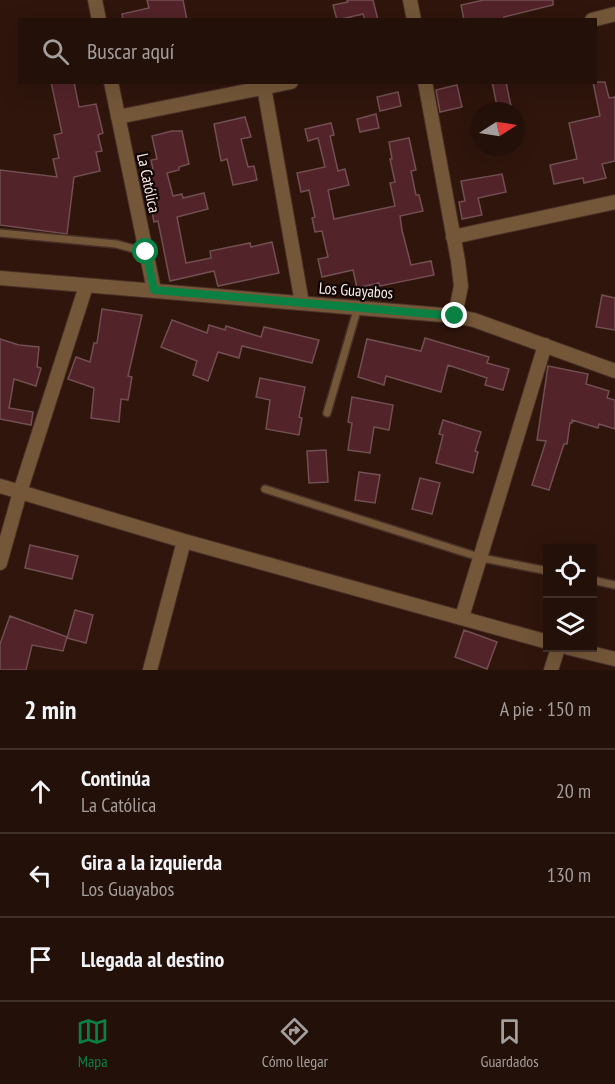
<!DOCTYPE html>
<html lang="es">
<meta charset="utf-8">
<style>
:root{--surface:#231009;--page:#2b1912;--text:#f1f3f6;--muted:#a39d9c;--line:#40302a;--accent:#0b8043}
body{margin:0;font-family:"PT Sans Narrow",sans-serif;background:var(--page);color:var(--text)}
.controls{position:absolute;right:18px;bottom:18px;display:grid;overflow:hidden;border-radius:0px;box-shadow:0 6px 24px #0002}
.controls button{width:54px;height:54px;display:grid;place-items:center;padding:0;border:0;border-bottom:2px solid var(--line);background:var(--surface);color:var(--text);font:30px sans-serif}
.compass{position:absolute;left:471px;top:102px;width:54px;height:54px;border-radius:50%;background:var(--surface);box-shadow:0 6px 24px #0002;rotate:78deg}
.stop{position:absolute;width:18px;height:18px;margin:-14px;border:4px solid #0b8043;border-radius:50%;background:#fff}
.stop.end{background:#0b8043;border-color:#fff;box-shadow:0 2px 6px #0008}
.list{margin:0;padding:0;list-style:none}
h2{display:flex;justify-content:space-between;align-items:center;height:78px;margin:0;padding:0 24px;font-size:26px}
h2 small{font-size:20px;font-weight:400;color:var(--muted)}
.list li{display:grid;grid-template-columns:39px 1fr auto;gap:18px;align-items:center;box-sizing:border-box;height:84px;padding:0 24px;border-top:2px solid var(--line)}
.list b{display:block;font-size:22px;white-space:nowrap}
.list p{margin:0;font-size:20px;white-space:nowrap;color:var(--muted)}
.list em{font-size:20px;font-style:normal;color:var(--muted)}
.icon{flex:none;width:33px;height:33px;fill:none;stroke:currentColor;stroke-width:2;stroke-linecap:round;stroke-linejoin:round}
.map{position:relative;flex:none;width:615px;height:670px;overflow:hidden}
.search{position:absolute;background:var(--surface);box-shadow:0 6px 24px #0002;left:18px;right:18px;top:18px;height:66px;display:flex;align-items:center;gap:15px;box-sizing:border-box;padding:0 21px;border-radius:0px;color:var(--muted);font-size:22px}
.sheet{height:330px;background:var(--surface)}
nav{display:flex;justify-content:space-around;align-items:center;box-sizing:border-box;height:84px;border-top:2px solid var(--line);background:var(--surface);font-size:16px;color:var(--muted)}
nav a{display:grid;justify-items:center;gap:3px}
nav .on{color:var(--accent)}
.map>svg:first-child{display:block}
.building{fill:#522329;stroke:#714f52;stroke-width:1.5}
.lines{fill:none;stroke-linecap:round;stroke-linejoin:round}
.lane-casing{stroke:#482f27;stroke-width:10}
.street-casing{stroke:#482f27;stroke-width:16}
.lane{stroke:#745739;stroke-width:7}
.street{stroke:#745739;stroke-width:14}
.route{stroke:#0b8043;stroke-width:8}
.labels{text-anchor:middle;stroke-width:4.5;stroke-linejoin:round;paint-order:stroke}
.street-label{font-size:16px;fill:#ffefea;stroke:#0f0503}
</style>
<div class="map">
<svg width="615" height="670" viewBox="0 0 615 670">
<rect width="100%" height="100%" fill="#2f150c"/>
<path class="building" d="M 147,0 L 183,0 L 187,20 L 123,20 L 122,14 L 149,8 Z
M 347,0 L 373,0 L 378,20 L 365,20 L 363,14 L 337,20 L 333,5 L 348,2 Z
M 484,0 L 553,0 L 553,5 L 504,17 L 504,20 L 464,20 L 461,5 Z
M 51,82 L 74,82 L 79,107 L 96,104 L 103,133 L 98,135 L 102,151 L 96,152 L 100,171 L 74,177 L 67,234 L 0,225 L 0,170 L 57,177 L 53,159 L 59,158 L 54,135 L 62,133 Z
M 492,82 L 506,82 L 512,111 L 498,111 Z
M 593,82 L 605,82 L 609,98 L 615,97 L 615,161 L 602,164 L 606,178 L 584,183 L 583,178 L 554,184 L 550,165 L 577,159 L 569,123 L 600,116 Z
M 457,85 L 462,107 L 440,112 L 436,90 Z
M 398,92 L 401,106 L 380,111 L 377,97 Z
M 376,114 L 379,128 L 360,132 L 357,119 Z
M 245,117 L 251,137 L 241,139 L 248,167 L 254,166 L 257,180 L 233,185 L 227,159 L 221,161 L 214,124 Z
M 331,123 L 334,135 L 330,136 L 338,171 L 345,169 L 349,185 L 328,190 L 334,219 L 395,206 L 390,183 L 395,182 L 390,159 L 392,159 L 389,142 L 409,138 L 416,170 L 411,171 L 416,195 L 419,195 L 423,211 L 400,216 L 402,230 L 411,265 L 431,261 L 434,275 L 380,286 L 379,283 L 357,288 L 353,270 L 322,277 L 318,259 L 328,257 L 322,231 L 315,232 L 312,218 L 315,217 L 309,190 L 301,192 L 297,173 L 325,167 L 318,138 L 308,141 L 305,129 Z
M 172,131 L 182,131 L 189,164 L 179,167 L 179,170 L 167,173 L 173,196 L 182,194 L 183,198 L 204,193 L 208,209 L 177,217 L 186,263 L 211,258 L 210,251 L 250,243 L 251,247 L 272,242 L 279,273 L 218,286 L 214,271 L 170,281 L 158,221 L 154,222 L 144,171 L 153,169 L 151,160 L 157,159 L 152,136 Z
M 502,174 L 506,192 L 478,198 L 482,215 L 462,219 L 459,202 L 465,201 L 461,181 Z
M 602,295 L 615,298 L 615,330 L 596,327 Z
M 102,309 L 142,315 L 128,376 L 132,377 L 128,400 L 121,399 L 119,422 L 91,418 L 94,388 L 68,379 L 76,357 L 90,362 L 94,343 L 97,343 Z
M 172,320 L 207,333 L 209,325 L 225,330 L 226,326 L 261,337 L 264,327 L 319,340 L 312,363 L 242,346 L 239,358 L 218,352 L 208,381 L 193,375 L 197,361 L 161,347 Z
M 425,338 L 489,357 L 487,363 L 509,369 L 503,390 L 485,385 L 487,378 L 448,365 L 441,392 L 386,376 L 384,385 L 358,377 L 367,339 L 421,351 Z
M 0,339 L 19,345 L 39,347 L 37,367 L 41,368 L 36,386 L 14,379 L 9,408 L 33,412 L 31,425 L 0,419 Z
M 548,366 L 588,374 L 586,384 L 609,391 L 607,398 L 615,400 L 615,429 L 599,424 L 598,428 L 572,420 L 572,423 L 570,423 L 567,444 L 564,444 L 549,490 L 532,485 L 546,441 L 537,440 Z
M 260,378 L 305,387 L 299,417 L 302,418 L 299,435 L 266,429 L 270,400 L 256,397 Z
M 352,397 L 393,405 L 389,430 L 374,427 L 370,453 L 348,450 L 352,423 L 348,422 Z
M 443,420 L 481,432 L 475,451 L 478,452 L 473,473 L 436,463 L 443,435 L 439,434 Z
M 326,450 L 328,482 L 309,483 L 307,451 Z
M 359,472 L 380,475 L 375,503 L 355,500 Z
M 420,478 L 440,483 L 432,514 L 412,509 Z
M 30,545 L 78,556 L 72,579 L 25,568 Z
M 75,610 L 93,615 L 86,643 L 67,638 Z
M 10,616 L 67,637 L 63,651 L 32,645 L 26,670 L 0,670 L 0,644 Z
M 464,630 L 497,642 L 487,669 L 455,657 Z"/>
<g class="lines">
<defs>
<path id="lane" d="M 0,233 L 116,244 L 146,252
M 327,413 L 358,307
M 265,489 L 482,558 L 548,571
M 592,580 L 615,585"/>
<path id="street" d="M 95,0 L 99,20
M 410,0 L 414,20
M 592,20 L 615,14
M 111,82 L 154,290
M 425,82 L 458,261 L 461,286 L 455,316
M 264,87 L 302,303
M 118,117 L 291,82
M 453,237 L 615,202
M 0,278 L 455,316 L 474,320 L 615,371
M 0,486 L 184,541 L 548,642
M 0,563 L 20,492 L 86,286
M 462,617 L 545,345
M 569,648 L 615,659
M 150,670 L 184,541
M 551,670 L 558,648"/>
</defs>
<use href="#lane" class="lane-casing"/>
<use href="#street" class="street-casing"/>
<use href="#lane" class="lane"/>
<use href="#street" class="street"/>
</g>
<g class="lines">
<path class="route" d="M 146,252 L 154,290 L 455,316"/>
</g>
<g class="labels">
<g class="street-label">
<text transform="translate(149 183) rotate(78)" y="6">La Católica</text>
<text transform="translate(356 290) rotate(4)" y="6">Los Guayabos</text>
</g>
</g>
</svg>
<div class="controls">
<button><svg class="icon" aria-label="locate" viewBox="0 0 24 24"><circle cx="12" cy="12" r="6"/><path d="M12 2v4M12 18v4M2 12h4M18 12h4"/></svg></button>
<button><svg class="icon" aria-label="layers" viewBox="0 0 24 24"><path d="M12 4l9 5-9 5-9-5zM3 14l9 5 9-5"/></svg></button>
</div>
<svg class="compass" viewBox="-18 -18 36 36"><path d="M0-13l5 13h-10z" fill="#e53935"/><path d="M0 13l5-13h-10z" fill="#a39d9c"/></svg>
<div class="stop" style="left:146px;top:252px"></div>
<div class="stop end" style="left:455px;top:316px"></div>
<div class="search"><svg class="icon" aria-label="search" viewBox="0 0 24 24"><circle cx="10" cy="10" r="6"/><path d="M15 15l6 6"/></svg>Buscar aquí</div>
</div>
<section class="sheet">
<h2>2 min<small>A pie · 150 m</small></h2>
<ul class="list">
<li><svg class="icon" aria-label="ahead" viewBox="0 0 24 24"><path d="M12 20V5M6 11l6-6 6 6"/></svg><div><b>Continúa</b><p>La Católica</p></div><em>20 m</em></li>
<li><svg class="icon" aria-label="left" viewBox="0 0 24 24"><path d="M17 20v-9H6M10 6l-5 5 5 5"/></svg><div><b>Gira a la izquierda</b><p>Los Guayabos</p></div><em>130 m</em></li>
<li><svg class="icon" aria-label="arrive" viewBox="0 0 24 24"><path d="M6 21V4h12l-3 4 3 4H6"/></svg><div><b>Llegada al destino</b></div></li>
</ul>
</section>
<nav>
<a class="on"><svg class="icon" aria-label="map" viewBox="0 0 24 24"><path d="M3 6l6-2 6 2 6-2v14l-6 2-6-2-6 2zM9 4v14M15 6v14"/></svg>Mapa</a>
<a><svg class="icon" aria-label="directions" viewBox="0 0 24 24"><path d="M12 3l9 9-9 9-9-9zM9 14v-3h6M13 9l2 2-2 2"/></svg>Cómo llegar</a>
<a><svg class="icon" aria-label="saved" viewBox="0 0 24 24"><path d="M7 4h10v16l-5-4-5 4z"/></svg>Guardados</a>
</nav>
